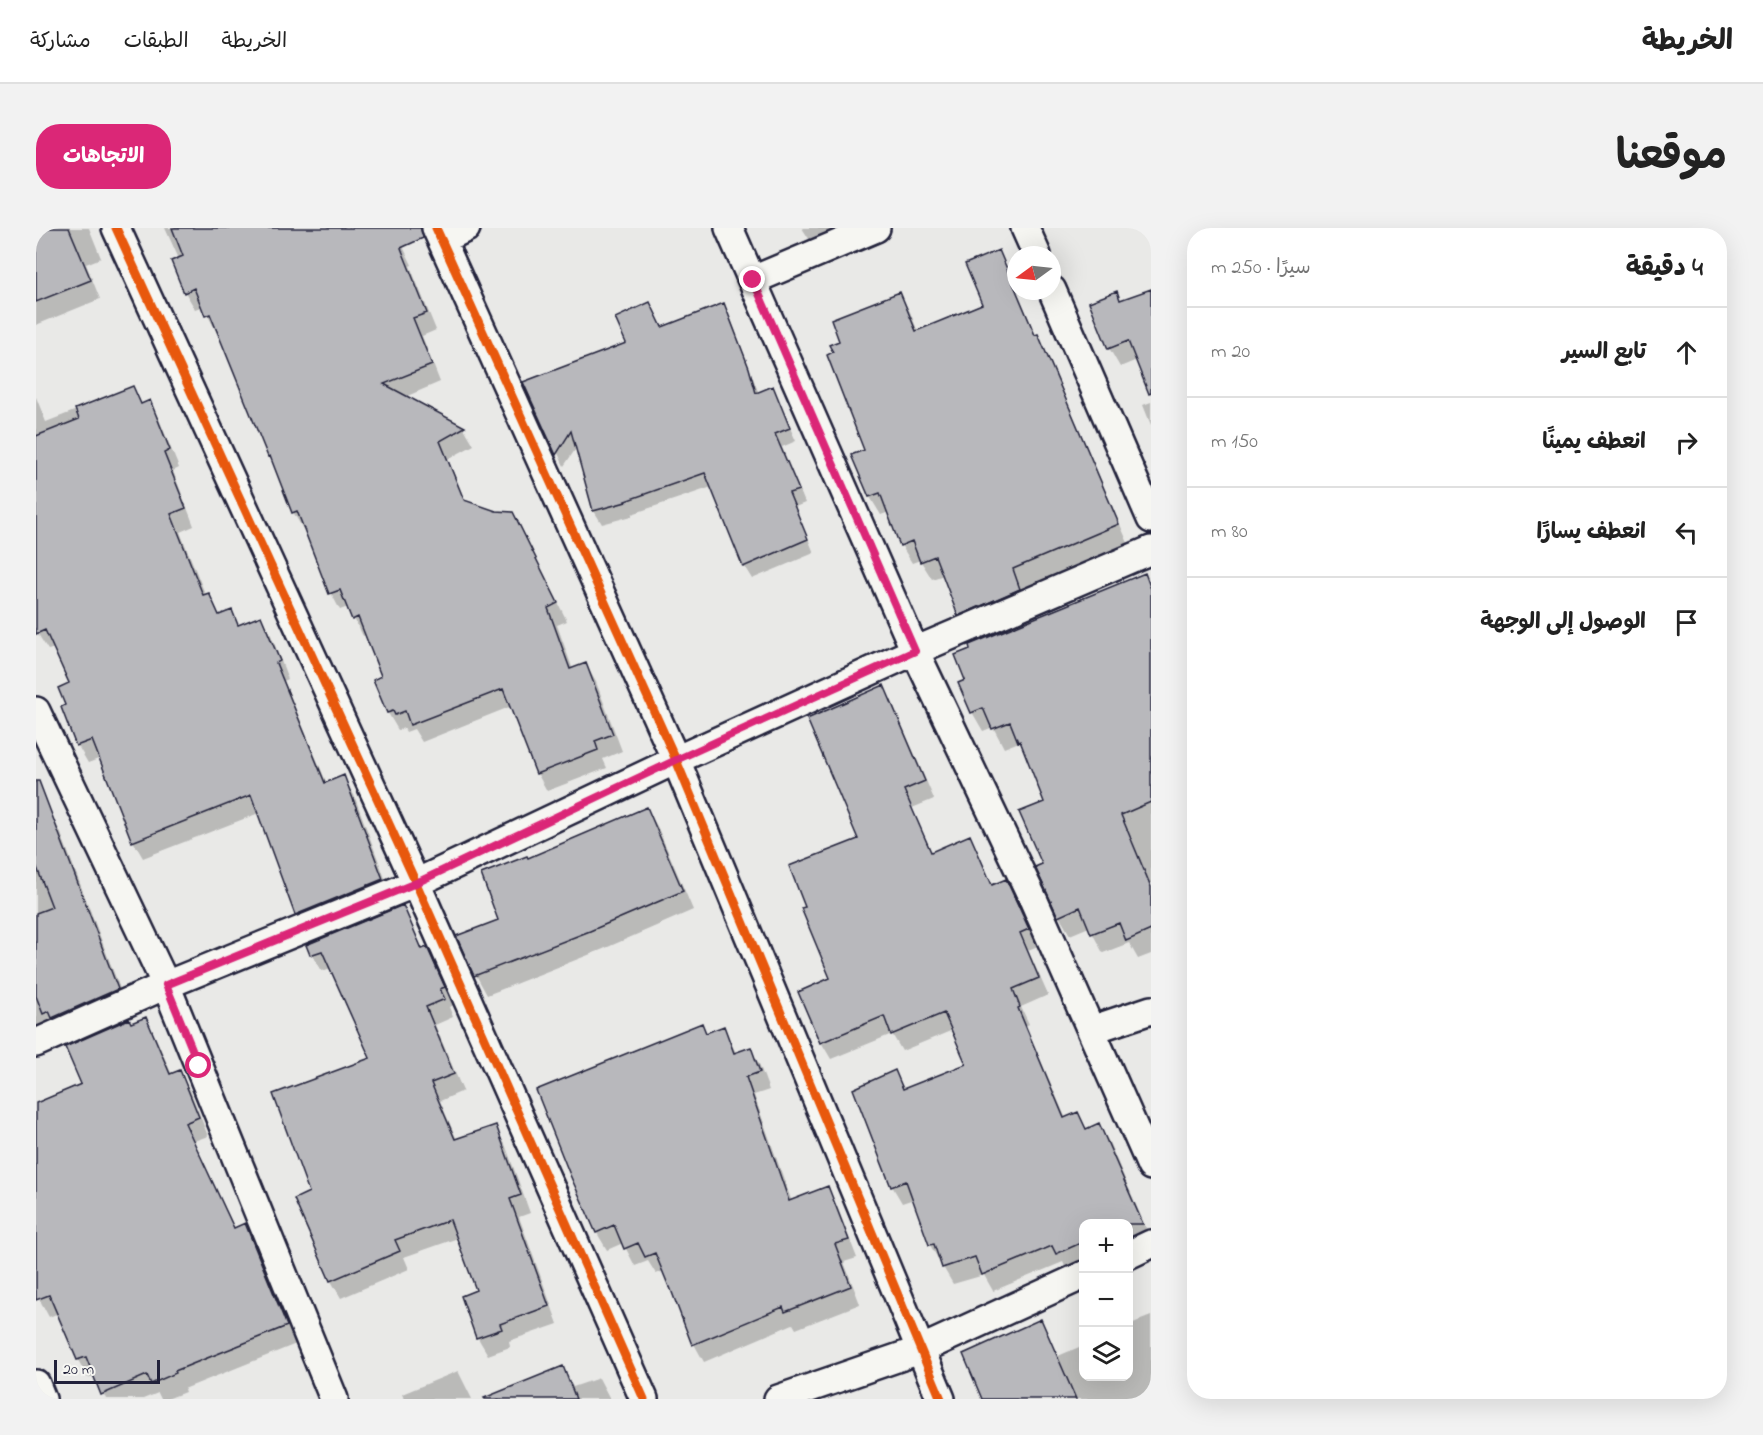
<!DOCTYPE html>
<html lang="ar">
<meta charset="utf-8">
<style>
:root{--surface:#fff;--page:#f2f2f2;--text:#222;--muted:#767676;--line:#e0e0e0;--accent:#db2777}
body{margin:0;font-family:"Indie Flower","Playpen Sans Arabic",sans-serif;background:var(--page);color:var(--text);direction:rtl}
.controls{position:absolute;right:18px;bottom:18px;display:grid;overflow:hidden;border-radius:12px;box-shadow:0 6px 24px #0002}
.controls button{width:54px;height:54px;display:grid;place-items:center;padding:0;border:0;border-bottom:2px solid var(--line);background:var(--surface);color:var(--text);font:30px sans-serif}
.compass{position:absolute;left:971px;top:18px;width:54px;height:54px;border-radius:50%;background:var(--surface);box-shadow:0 6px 24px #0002;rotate:255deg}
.scale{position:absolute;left:18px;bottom:15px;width:106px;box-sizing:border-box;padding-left:6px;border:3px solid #22223b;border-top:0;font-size:16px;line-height:21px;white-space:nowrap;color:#22223b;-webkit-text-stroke:4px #f6f6f2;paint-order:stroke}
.stop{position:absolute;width:18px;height:18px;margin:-14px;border:4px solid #db2777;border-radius:50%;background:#fff}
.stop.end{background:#db2777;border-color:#fff;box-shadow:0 2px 6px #0008}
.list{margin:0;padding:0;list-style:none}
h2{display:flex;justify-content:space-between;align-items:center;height:78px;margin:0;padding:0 24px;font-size:26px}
h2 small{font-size:20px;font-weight:400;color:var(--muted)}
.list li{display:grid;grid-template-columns:39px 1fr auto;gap:18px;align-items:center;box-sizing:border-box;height:90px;padding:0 24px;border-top:2px solid var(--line)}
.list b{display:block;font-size:22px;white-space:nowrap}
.list em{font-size:20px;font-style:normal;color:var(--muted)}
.icon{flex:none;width:33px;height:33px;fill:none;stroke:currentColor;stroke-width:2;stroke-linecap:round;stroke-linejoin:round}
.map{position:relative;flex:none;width:1115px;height:1171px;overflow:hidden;direction:ltr;border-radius:24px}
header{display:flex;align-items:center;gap:36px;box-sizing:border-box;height:84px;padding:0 30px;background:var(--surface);border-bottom:2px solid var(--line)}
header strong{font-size:28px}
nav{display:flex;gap:33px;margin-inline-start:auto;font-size:21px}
.intro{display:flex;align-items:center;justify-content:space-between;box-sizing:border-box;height:144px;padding:0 36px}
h1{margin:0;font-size:42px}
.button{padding:15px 27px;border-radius:24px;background:var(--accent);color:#fff;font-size:21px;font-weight:700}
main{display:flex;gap:36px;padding:0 36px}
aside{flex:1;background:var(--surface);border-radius:24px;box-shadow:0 6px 24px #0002}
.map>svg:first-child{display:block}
.shadow{fill:#0003}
.building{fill:#b8b8bc;stroke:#22223b;stroke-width:1.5}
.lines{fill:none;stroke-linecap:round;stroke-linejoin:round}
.street-casing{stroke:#22223b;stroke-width:32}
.street{stroke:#f6f6f2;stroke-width:27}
.cycleway-casing{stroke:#f6f6f2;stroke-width:13}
.cycleway{stroke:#e8590c;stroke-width:9}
.route{stroke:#db2777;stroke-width:8}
</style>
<header>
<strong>الخريطة</strong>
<nav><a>الخريطة</a><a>الطبقات</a><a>مشاركة</a></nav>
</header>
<div class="intro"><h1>موقعنا</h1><a class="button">الاتجاهات</a></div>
<main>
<aside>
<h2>4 دقيقة<small>سيرًا · 250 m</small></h2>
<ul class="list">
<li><svg class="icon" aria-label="ahead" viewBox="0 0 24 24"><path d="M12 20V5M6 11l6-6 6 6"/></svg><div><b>تابع السير</b></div><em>20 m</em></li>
<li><svg class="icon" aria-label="right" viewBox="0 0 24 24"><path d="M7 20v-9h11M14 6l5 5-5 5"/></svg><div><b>انعطف يمينًا</b></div><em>150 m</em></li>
<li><svg class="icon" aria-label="left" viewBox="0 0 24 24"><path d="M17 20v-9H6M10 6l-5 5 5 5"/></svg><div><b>انعطف يسارًا</b></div><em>80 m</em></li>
<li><svg class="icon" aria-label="arrive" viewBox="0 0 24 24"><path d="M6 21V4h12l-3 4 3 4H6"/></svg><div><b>الوصول إلى الوجهة</b></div></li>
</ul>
</aside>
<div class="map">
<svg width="1115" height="1171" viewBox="0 0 1115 1171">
<rect width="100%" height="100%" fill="#e9e9e7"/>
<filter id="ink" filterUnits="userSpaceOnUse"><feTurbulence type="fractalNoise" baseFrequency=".0167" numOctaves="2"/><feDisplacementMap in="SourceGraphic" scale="12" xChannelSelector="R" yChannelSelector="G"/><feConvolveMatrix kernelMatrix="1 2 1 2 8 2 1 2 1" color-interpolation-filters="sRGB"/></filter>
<g filter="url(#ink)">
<path class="shadow" d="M 0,0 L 53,0 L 65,30 L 50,36 L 64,71 L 0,97 Z
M 129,0 L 358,0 L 376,37 L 374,38 L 400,102 L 386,108 L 404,154 L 369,169 L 428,200 L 438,217 L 412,231 L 430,275 L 486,303 L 531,393 L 521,397 L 537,442 L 550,437 L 560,454 L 586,523 L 567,531 L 571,540 L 511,563 L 501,545 L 476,478 L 386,514 L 378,501 L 370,504 L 368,500 L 362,502 L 352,485 L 347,449 L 331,406 L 327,408 L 312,379 L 304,382 L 295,365 L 269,301 L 267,301 L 257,284 L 240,241 L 233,228 L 183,104 L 181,105 L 167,78 L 159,81 L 149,64 L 143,31 Z
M 766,0 L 833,0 L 784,28 Z
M 962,24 L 973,43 L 1000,108 L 1011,126 L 1092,315 L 986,360 L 994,379 L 934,405 L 923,387 L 908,347 L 896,351 L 884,332 L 876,335 L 865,317 L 853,284 L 845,287 L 834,269 L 817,228 L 830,223 L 799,125 L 805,114 L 864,65 L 874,84 L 882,104 L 948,76 Z
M 1080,65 L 1085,73 L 1115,68 L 1115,167 L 1101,132 L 1084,139 L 1073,120 Z
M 687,77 L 695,91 L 723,166 L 736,160 L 760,213 L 746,219 L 769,275 L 759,279 L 778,325 L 716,351 L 708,338 L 676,259 L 596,286 L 596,288 L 566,296 L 558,283 L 541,219 L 528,238 L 489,155 Z
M 97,160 L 106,177 L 113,174 L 123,191 L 143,240 L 137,243 L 158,298 L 144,304 L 170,368 L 173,367 L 184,388 L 195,384 L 203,398 L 225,390 L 235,407 L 252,451 L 248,453 L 291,556 L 307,549 L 318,567 L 356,669 L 271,704 L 261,687 L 223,585 L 107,630 L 97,613 L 65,530 L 52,535 L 42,518 L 27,480 L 31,478 L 35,456 L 19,420 L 12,422 L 0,403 L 0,169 L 10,194 Z
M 1115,174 L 1115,197 L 1107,177 Z
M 1108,347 L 1115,359 L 1115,726 L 1102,731 L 1093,715 L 1067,725 L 1053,699 L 1034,707 L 1023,688 L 1010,575 L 990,524 L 983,514 L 968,520 L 957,499 L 947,503 L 936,484 Z
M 848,459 L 857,476 L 898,571 L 876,580 L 896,625 L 933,609 L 957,658 L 969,653 L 979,670 L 1002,718 L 992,722 L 1012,767 L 985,779 L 993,796 L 990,798 L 1030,891 L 1042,886 L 1051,902 L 1063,897 L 1073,914 L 1113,1007 L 1092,1016 L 1092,996 L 1048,996 L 1048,1036 L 1031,1043 L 1027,1034 L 957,1063 L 948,1047 L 917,1056 L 894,1017 L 878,971 L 866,975 L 856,958 L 858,844 L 869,862 L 932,836 L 917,802 L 866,823 L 856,806 L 795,831 L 785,814 L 796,751 L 771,679 L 824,611 Z
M 611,581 L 622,600 L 657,682 L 565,722 L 451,767 L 440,747 L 422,708 L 464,693 L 492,632 Z
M 14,585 L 24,603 L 91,779 L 0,810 L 0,590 Z
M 366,679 L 387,722 L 390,721 L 400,738 L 418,777 L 413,779 L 417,789 L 399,797 L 427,863 L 404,873 L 421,912 L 459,899 L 469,916 L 494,985 L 483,989 L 522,1096 L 473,1113 L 474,1119 L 452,1127 L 442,1110 L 427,1069 L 442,1063 L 422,1010 L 368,1029 L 373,1041 L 305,1070 L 295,1053 L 260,972 L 275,965 L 336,831 L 295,740 L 286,743 L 276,726 Z
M 109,791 L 119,808 L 136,847 L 143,844 L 154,862 L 172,908 L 158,913 L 199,1001 L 209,997 L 219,1014 L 260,1116 L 148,1161 L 149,1164 L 131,1171 L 125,1171 L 122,1165 L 107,1171 L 70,1171 L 59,1147 L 52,1150 L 42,1132 L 23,1085 L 13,1089 L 0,1065 L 0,876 L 47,857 L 95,797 Z
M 666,797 L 671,806 L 687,799 L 700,825 L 714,820 L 724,838 L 733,862 L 718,867 L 756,974 L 791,960 L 801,978 L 821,1030 L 808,1034 L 824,1076 L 760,1101 L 757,1096 L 668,1134 L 658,1116 L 628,1043 L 620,1046 L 612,1033 L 599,1038 L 587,1015 L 571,1022 L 561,1005 Z
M 1115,1088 L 1115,1171 L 948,1171 L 1005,1093 L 1022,1128 L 1048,1117 L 1048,1148 L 1092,1148 L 1092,1097 Z
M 526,1140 L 537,1159 L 563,1150 L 574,1171 L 502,1171 Z
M 422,1143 L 436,1171 L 368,1171 L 366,1166 Z"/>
<path class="building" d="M 0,0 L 33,0 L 55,52 L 0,74 Z
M 136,0 L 385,0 L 387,10 L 365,20 L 391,85 L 377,90 L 396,137 L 348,156 L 429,199 L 404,213 L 428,272 L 460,283 L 477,284 L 522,375 L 512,380 L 534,441 L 550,435 L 577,506 L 559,513 L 562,522 L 500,546 L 467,461 L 374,497 L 369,483 L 359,487 L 357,483 L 351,485 L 337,452 L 345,448 L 322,389 L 316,392 L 304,362 L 293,366 L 261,283 L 256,285 L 234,228 L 232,229 L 174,86 L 169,88 L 158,60 L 148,65 L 135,33 L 147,28 Z
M 963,22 L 999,107 L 1002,106 L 1083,296 L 977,341 L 984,361 L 922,388 L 899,328 L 884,334 L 876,313 L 864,318 L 844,265 L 833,269 L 815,227 L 828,222 L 791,127 L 797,124 L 793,117 L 803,113 L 795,91 L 864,64 L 880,103 L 946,76 L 929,36 Z
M 1115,61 L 1115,165 L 1113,166 L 1092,113 L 1072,121 L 1053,74 L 1081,63 L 1084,72 Z
M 614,74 L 626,99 L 688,75 L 713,140 L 720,165 L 737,158 L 754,200 L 739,206 L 763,262 L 753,265 L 772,311 L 707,339 L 669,245 L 589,273 L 590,274 L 557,283 L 535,203 L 520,227 L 487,154 L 590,115 L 579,90 Z
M 97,158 L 105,176 L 114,172 L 134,222 L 128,225 L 150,280 L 135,286 L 167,367 L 173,365 L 183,387 L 196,382 L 202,397 L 225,388 L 244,433 L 240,435 L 289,555 L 308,547 L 347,651 L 259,687 L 215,567 L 96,614 L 56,512 L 40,518 L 25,479 L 29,477 L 22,460 L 33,455 L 9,402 L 0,406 L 0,208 L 43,191 L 39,181 Z
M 1109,345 L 1115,361 L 1115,574 L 1085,587 L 1115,659 L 1115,702 L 1090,713 L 1083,695 L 1055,706 L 1044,679 L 1022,689 L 999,639 L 1006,636 L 983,584 L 1008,574 L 984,513 L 982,514 L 974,494 L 956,501 L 947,480 L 935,485 L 922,455 L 929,452 L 919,427 L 934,421 L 933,417 Z
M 848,457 L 889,553 L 868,562 L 895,624 L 934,607 L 956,657 L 970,651 L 993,701 L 984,705 L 1003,750 L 977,761 L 984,779 L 982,780 L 1028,890 L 1042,884 L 1050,901 L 1063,895 L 1107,996 L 1047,996 L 1047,1014 L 1020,1026 L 1016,1018 L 946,1047 L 939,1029 L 906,1040 L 898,1016 L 893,1017 L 870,953 L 855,959 L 817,861 L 859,842 L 867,861 L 930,836 L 908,785 L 855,807 L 848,788 L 784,815 L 762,764 L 794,750 L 765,680 L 769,679 L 753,638 L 822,611 L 771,491 Z
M 0,553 L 3,553 L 82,761 L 16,790 L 13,783 L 7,786 L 0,768 L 0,685 L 16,679 L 0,637 Z
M 611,579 L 647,663 L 554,703 L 438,748 L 420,708 L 462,692 L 445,646 L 491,628 L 492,630 Z
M 367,677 L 386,721 L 391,719 L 409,759 L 404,761 L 409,771 L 390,779 L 418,846 L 395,855 L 419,911 L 460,897 L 485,967 L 474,971 L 513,1078 L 464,1096 L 466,1101 L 440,1110 L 425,1068 L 440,1062 L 414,992 L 359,1012 L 364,1023 L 294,1053 L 258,971 L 273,964 L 237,866 L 334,830 L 286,723 L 274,727 L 270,717 Z
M 110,789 L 134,846 L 144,842 L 163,889 L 149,895 L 198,1000 L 209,995 L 251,1098 L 139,1143 L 140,1145 L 115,1156 L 111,1147 L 65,1167 L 50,1129 L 41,1132 L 13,1067 L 0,1072 L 0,875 L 45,856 L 29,819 L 93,791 L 95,795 Z
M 666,795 L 670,805 L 688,798 L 698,825 L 715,819 L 724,844 L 710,849 L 753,973 L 792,958 L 813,1012 L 799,1016 L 815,1058 L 749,1084 L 747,1079 L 656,1117 L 634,1059 L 633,1059 L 619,1025 L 609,1029 L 602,1015 L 588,1021 L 578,997 L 560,1005 L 534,947 L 500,862 Z
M 1005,1091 L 1040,1171 L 946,1171 L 927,1126 Z
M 527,1138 L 540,1171 L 449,1171 L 448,1170 Z"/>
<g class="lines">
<defs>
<path id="street" d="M 80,0 L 380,655 L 608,1171
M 400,0 L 640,532 L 905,1171
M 693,0 L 879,423 L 998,673 L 1115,938
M 989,0 L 1001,27
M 406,12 L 430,0
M 717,52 L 840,0
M 1016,62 L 1115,291
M 0,483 L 130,757 L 298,1171
M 1055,802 L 1115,782
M 0,815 L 130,757 L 380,655 L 640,532 L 879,423 L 1115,322
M 1092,1027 L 1115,1016
M 0,1156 L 6,1171
M 742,1171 L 884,1122 L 1048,1047"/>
</defs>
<use href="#street" class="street-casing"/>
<use href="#street" class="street"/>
<defs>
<path id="cycleway" d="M 80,0 L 380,655 L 608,1171
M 400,0 L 640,532 L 905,1171"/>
</defs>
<use href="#cycleway" class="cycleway-casing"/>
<use href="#cycleway" class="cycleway"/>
</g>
</g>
<g class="lines" filter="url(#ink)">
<path class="route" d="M 163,838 L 130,757 L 380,655 L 640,532 L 879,423 L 717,52"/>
</g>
</svg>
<div class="controls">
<button>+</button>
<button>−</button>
<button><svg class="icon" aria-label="layers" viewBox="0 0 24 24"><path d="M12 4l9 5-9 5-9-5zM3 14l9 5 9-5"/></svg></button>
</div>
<svg class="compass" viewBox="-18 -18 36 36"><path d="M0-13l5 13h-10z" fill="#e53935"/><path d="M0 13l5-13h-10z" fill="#767676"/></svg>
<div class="scale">20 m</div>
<div class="stop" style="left:163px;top:838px"></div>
<div class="stop end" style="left:717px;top:52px"></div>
</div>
</main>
